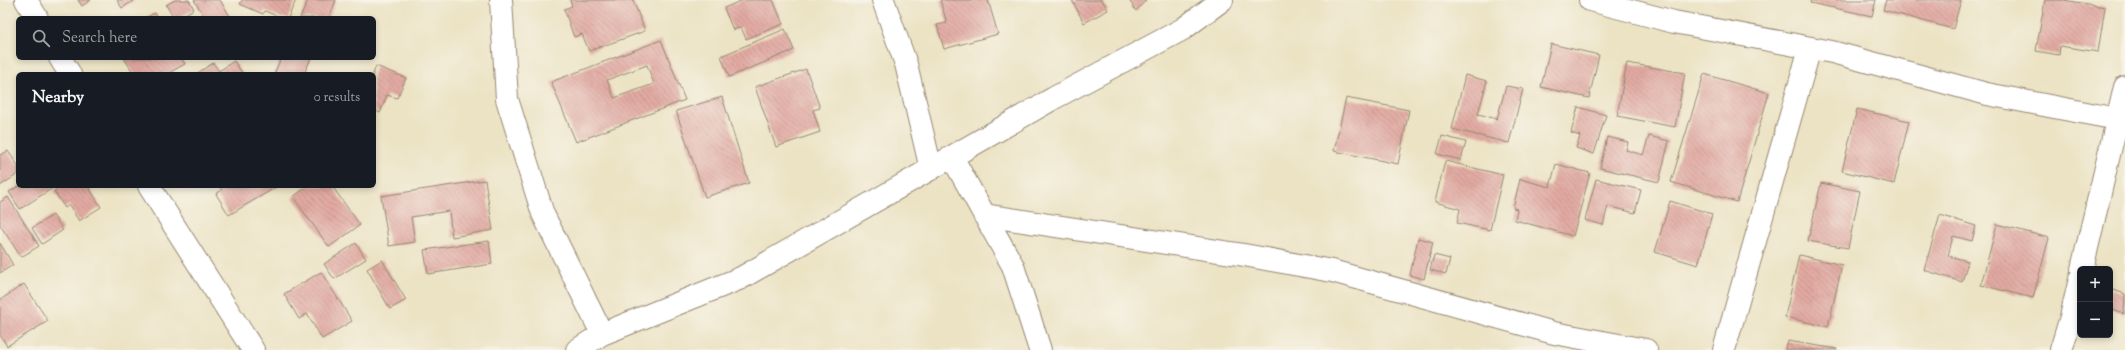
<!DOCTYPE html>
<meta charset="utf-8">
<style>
:root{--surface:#171b24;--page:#242831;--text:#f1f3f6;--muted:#9ea1a6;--line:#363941}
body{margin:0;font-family:"Sorts Mill Goudy",serif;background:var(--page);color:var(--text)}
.controls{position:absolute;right:12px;bottom:12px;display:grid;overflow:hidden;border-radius:6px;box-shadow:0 2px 6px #0003}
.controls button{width:36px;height:36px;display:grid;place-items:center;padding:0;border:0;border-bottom:1px solid var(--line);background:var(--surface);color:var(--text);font:20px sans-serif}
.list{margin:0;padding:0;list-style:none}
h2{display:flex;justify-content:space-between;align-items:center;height:52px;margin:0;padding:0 16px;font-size:17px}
h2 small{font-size:13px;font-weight:400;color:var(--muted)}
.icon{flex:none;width:22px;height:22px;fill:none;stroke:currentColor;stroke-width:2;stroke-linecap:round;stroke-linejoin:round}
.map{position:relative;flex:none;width:2125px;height:350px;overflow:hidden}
.search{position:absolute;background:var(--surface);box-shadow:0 2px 6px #0003;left:16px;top:16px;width:360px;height:44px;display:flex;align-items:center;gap:10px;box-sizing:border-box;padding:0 14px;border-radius:6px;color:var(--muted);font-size:15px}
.panel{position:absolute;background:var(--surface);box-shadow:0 2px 6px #0003;left:16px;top:72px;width:360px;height:116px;border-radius:6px}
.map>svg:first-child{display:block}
.building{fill:url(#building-back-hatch);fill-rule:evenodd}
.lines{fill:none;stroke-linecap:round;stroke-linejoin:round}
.minor-casing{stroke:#948671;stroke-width:24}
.minor{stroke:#fff;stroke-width:22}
</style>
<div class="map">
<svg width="2125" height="350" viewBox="0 0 2125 350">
<defs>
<pattern id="building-back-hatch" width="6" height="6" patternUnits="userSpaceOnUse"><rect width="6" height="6" fill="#e2aaa3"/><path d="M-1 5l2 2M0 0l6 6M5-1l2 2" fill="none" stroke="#b88b84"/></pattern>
</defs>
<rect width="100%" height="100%" fill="#f7f3e8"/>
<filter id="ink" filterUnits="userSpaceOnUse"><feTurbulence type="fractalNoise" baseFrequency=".025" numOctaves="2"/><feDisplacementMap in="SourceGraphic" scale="8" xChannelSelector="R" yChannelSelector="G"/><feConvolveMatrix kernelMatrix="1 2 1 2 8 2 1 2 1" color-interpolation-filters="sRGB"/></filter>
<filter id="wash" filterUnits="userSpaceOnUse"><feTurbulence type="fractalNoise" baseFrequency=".012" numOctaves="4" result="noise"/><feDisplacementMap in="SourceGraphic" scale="16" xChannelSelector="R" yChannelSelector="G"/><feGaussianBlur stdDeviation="0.9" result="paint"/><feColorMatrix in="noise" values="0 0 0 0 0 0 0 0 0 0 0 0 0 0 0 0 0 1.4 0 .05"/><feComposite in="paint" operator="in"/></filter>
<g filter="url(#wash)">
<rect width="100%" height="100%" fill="#ece3c4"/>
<g id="blocks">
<path class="building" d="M 78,0 L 91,0 L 82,6 Z
M 117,0 L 135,0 L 122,8 Z
M 175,0 L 189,0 L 194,9 L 178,18 L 174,18 L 166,5 Z
M 194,0 L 220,0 L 231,18 L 205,18 Z
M 242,0 L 296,0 L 288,18 L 282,18 L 265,11 L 263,14 L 240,4 Z
M 308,0 L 336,0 L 329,18 L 300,18 Z
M 570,0 L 633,0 L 645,31 L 589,51 L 582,34 L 574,37 L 564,9 L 572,6 Z
M 743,0 L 773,0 L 783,24 L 746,39 L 741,27 L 733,30 L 724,8 Z
M 940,0 L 988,0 L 998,34 L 944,49 L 937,25 L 947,23 Z
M 1072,0 L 1102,0 L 1108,10 L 1084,23 Z
M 1129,0 L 1146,0 L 1136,11 Z
M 1811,0 L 1876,0 L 1872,16 L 1810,3 Z
M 1886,0 L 1961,0 L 1953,29 L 1883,10 Z
M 2045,0 L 2064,0 L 2105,7 L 2098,52 L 2060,46 L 2059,55 L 2036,51 Z
M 155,13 L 158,18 L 145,18 Z
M 785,29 L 794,50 L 729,77 L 721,56 Z
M 661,40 L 685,100 L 576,142 L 551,82 ZM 647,65 L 654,84 L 614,98 L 607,80 Z
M 1551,44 L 1599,55 L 1589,98 L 1541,87 Z
M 124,58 L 181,58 L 185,64 L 167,74 L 134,74 Z
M 281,58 L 311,58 L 304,74 L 274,74 Z
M 234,61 L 243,74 L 196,74 L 213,63 L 219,71 Z
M 1627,63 L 1685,73 L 1675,127 L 1617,116 Z
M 376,66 L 406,78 L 397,98 L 387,95 L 380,113 L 374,110 L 373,74 Z
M 806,69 L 820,108 L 813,110 L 820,132 L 776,147 L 755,87 Z
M 1704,74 L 1769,93 L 1737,202 L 1671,182 Z
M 1465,75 L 1487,81 L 1478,114 L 1497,119 L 1506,86 L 1523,89 L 1509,143 L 1452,129 Z
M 722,97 L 749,183 L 705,197 L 676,111 Z
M 1346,98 L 1409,110 L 1398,164 L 1334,151 Z
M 1578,107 L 1606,115 L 1594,154 L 1576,148 L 1580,136 L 1571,133 Z
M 1857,109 L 1909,121 L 1894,184 L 1842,171 Z
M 1442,136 L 1466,142 L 1461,160 L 1437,154 Z
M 1649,136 L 1669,141 L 1659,182 L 1600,168 L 1607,137 L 1628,142 L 1626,150 L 1643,155 Z
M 8,151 L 18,166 L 18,174 L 0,186 L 0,155 Z
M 1445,161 L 1503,175 L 1490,230 L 1457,223 L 1460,209 L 1435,202 Z
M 1556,164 L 1590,173 L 1573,236 L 1515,220 L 1517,209 L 1513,208 L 1520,179 L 1550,187 Z
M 1596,179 L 1641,190 L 1635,213 L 1608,206 L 1603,225 L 1585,220 Z
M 485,180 L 493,230 L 452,237 L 449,211 L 411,217 L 415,242 L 389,246 L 381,196 Z
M 1821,183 L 1860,191 L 1848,248 L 1808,241 Z
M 19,186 L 56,186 L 20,209 L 9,192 Z
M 62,186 L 88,186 L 101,207 L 79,221 L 69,205 L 65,208 L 54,191 Z
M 219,186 L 278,186 L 229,215 L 216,194 L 222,190 Z
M 308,186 L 338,186 L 334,189 L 360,225 L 329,247 L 293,197 Z
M 8,197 L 39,246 L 21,257 L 0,225 L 0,202 Z
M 1670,201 L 1712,214 L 1698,265 L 1655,252 Z
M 53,215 L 63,230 L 42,244 L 32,228 Z
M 1940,215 L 1976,226 L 1972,241 L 1953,236 L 1948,256 L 1968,261 L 1962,282 L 1924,270 Z
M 1997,224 L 2049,238 L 2033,298 L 1981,285 Z
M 1418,238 L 1433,242 L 1424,279 L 1410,275 Z
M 489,241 L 492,264 L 428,274 L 424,250 Z
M 0,243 L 13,265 L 0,273 Z
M 356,243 L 366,259 L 334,279 L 324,264 Z
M 1434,255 L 1450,259 L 1446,274 L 1430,270 Z
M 1799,255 L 1842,265 L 1828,327 L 1785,317 Z
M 382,260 L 406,300 L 390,309 L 367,269 Z
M 321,272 L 352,321 L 322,339 L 307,314 L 299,319 L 284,294 Z
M 24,284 L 48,321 L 7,346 L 0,335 L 0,300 Z
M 2111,289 L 2125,294 L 2124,314 L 2110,309 Z
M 1788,341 L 1837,349 L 1837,350 L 1785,350 Z"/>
</g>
</g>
<g filter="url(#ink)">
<use href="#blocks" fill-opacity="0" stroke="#948671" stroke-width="1"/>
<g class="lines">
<defs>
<path id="minor" d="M 26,0 L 37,18
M 501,0 L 507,99 L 543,214 L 602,334
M 883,0 L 906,64 L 931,169
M 1590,0 L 1674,22 L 1832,52 L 1987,94 L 2117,119
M 60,58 L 70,74
M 952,157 L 1013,266 L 1040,350
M 149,186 L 253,350
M 984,215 L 1244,255 L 1332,271 L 1554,333 L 1646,350
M 2082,269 L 2125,87
M 577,350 L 602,334 L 741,278 L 1054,98 L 1183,29 L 1222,0
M 1724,350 L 1810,48
M 2061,350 L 2071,317 L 2080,279"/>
</defs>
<use href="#minor" class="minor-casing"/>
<use href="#minor" class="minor"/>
</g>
</g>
</svg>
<div class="controls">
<button>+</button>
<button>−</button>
</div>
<div class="search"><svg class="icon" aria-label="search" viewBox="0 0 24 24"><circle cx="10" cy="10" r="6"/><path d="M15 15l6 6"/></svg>Search here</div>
<section class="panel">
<h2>Nearby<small>0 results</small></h2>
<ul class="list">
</ul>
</section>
</div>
